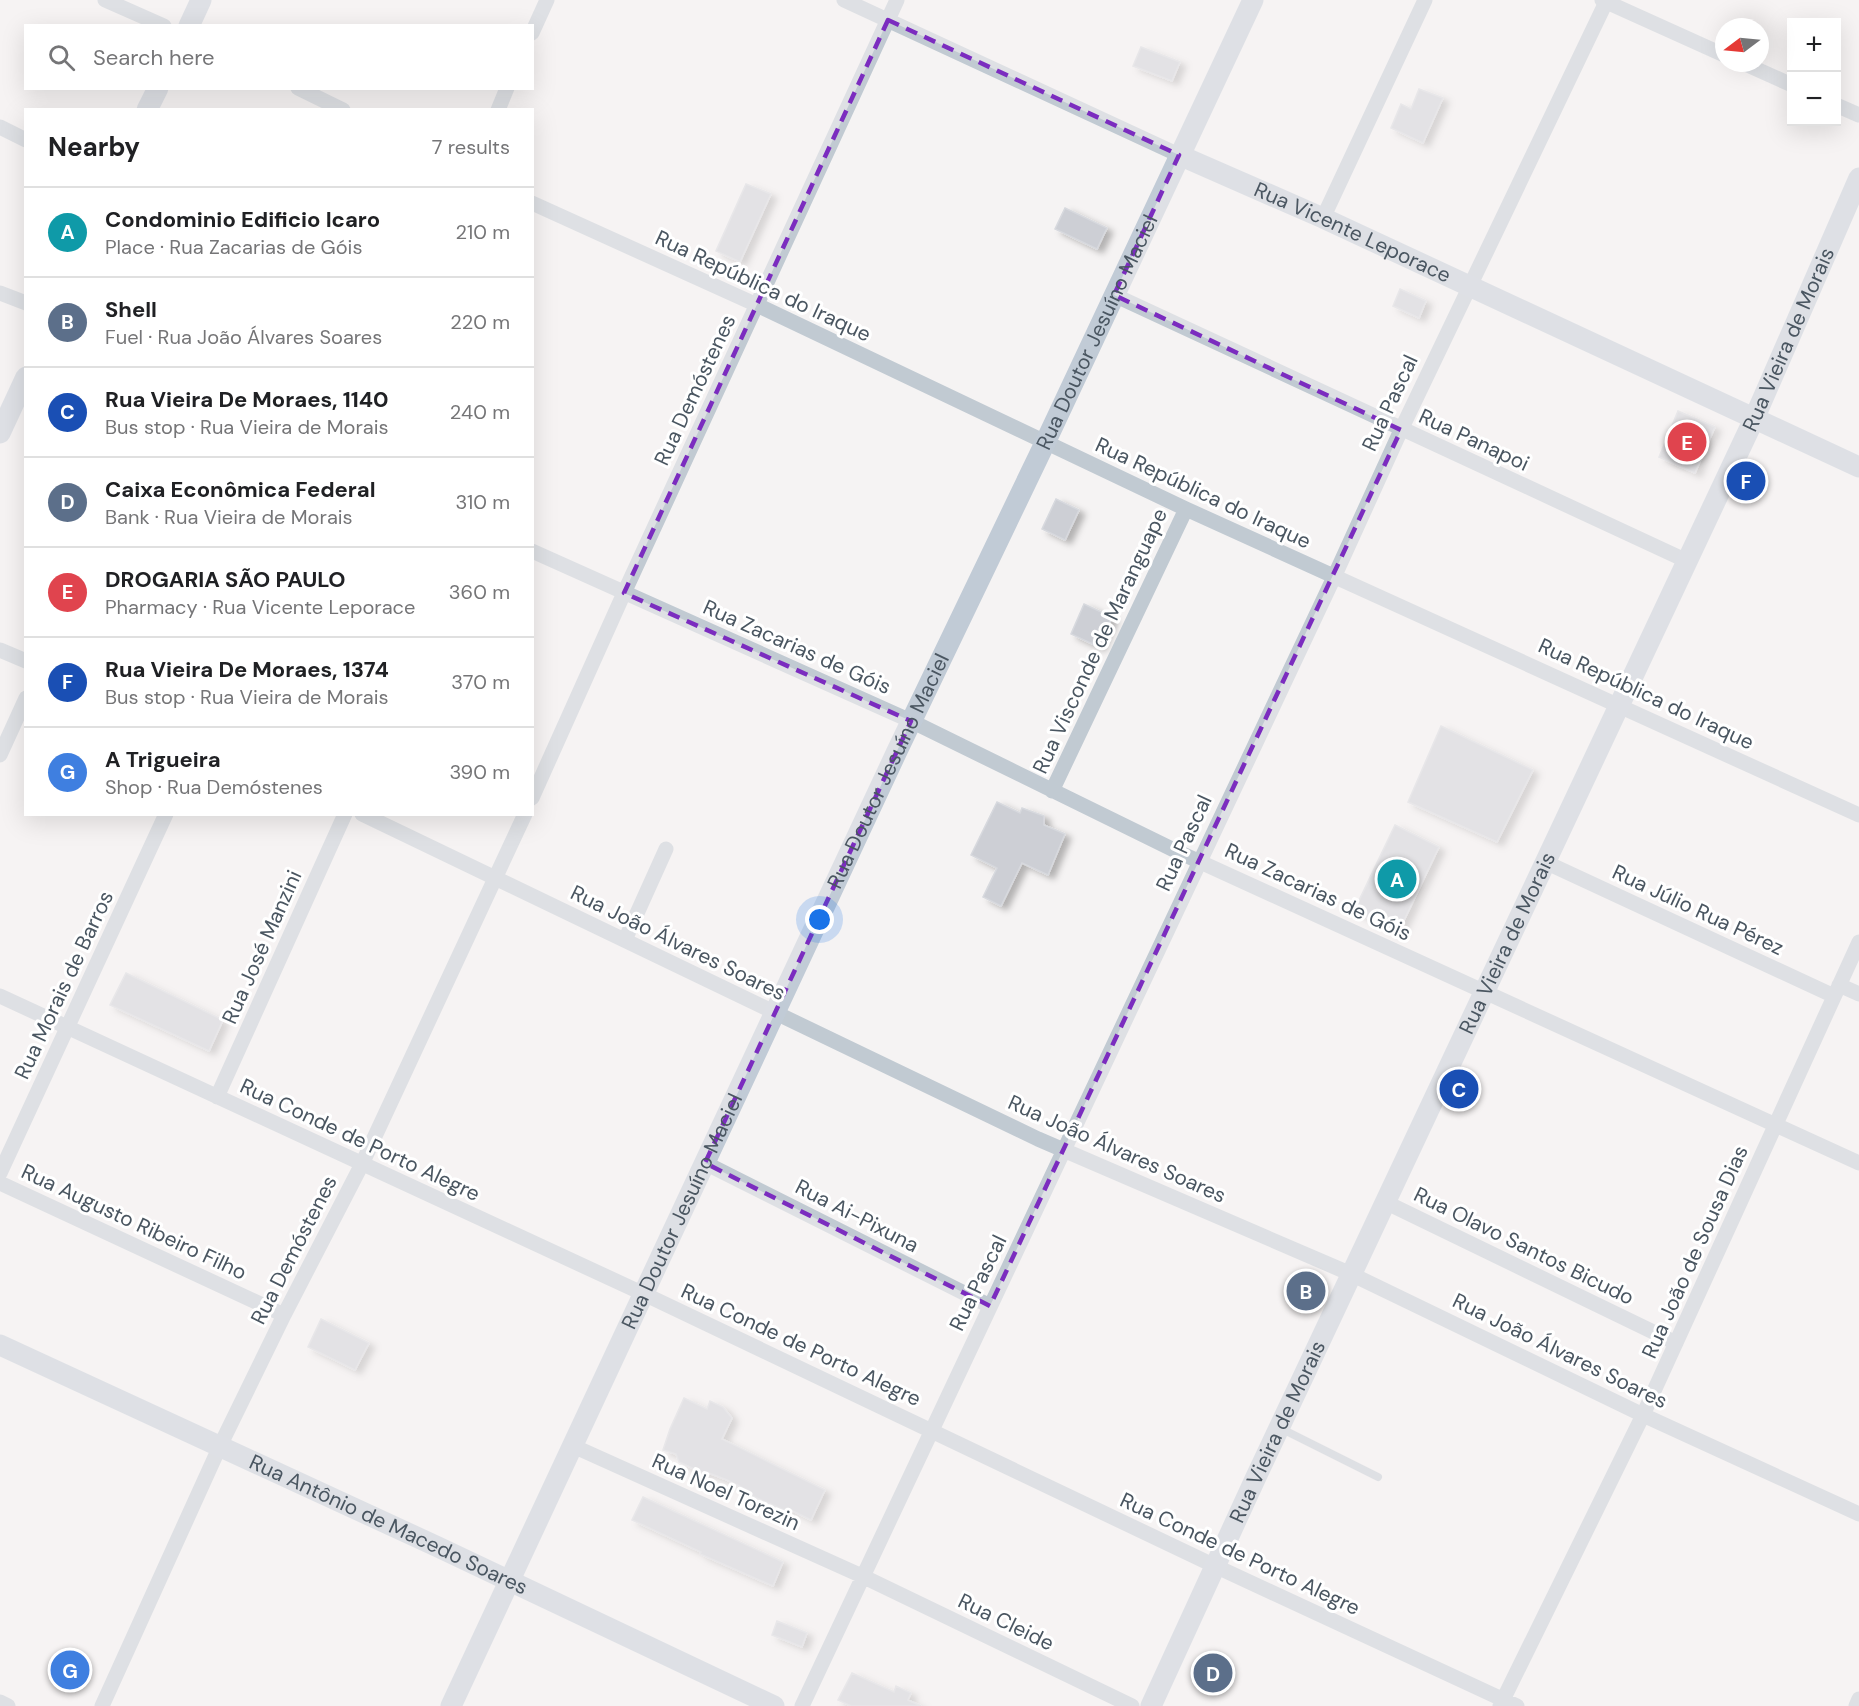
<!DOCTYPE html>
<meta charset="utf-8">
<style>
:root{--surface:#fff;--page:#f2f2f2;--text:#202124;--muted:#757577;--line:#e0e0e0;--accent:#2563eb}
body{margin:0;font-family:"DM Sans",sans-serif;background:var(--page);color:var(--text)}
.controls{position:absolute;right:18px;top:18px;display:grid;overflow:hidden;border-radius:0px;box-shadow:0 6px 24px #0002}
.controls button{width:54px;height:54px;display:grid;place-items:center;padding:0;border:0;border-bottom:2px solid var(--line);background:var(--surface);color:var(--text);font:30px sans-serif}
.compass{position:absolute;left:1715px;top:18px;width:54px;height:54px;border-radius:50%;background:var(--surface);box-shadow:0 6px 24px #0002;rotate:254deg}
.you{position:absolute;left:820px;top:920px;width:21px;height:21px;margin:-15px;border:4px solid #fff;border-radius:50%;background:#1a73e8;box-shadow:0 0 0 9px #1a73e833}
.badge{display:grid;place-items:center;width:39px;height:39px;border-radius:50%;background:var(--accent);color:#fff;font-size:20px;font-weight:700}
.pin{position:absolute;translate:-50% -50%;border:3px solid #fff;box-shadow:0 2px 6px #0006}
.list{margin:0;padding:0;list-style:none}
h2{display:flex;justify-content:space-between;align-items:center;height:78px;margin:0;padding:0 24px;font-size:26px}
h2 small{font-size:20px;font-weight:400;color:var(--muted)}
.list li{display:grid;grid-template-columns:39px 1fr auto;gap:18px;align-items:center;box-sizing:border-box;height:90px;padding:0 24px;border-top:2px solid var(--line)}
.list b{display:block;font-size:22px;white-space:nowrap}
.list p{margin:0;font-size:20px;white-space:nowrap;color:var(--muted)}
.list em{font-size:20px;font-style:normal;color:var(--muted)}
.icon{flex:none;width:33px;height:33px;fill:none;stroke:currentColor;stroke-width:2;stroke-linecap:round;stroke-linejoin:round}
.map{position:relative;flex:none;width:1859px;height:1706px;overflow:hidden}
.search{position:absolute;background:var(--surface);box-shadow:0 6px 24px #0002;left:24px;top:24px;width:510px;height:66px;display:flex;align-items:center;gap:15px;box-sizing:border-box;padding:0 21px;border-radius:0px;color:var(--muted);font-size:22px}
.panel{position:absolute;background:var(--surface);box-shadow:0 6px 24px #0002;left:24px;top:108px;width:510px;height:708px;border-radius:0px}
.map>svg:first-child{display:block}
.building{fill:#cdcfd5;stroke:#d7d9de;stroke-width:1.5;filter:url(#shadow)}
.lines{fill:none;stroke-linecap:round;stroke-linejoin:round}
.lane{stroke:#c1cad2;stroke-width:8}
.street{stroke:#c1cad2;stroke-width:15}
.secondary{stroke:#c1cbd6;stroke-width:21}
.marked{fill:none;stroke:#7b2cbf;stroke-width:4.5;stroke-dasharray:12 8;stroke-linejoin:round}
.labels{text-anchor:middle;stroke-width:6;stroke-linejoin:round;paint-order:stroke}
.street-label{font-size:21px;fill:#4a5661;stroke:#fff}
</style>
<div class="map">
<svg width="1859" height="1706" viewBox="0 0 1859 1706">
<defs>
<filter id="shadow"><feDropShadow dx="6" dy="4" stdDeviation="3" flood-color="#0004"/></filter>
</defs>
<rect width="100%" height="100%" fill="#f5f3f3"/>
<path class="building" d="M 1141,47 L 1180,62 L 1172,81 L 1133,66 Z
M 1419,89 L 1443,98 L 1423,143 L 1391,128 L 1401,104 L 1411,109 Z
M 746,184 L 771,194 L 740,262 L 716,251 Z
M 1065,208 L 1107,228 L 1097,249 L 1055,229 Z
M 1400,289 L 1426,301 L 1419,318 L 1393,306 Z
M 1678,411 L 1715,427 L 1695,473 L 1659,457 Z
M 1056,499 L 1079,510 L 1065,540 L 1042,529 Z
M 1084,604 L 1112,617 L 1099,647 L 1071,634 Z
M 1441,726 L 1533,770 L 1497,842 L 1408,802 Z
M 997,802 L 1020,813 L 1022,808 L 1044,816 L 1044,825 L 1065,834 L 1048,875 L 1022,863 L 1001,906 L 983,897 L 997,868 L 971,855 Z
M 1395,825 L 1439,847 L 1398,933 L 1354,911 Z
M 126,973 L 223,1020 L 209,1051 L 110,1005 Z
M 321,1319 L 369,1343 L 355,1370 L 308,1347 Z
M 684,1398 L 707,1409 L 710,1401 L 723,1407 L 732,1418 L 722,1439 L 825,1490 L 811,1520 L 787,1508 L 786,1511 L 750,1495 L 751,1492 L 727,1480 L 706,1472 L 705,1474 L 679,1462 L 676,1454 L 663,1450 L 670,1429 Z
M 643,1497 L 783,1562 L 773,1586 L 700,1554 L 701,1552 L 632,1520 Z
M 777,1621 L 807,1633 L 802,1647 L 772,1635 Z
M 852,1673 L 894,1692 L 896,1686 L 911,1693 L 908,1700 L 921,1706 L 851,1706 L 838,1700 Z"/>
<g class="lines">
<path class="lane" d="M 1280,1428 L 1378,1477"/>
<path class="street" d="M 105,0 L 164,26
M 844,0 L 1179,155
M 1602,0 L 1724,55
M 532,33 L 547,0
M 1743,63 L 1792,85
M 298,88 L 343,110
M 1836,105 L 1859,115
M 498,110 L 507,88
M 0,127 L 26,140
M 532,203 L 757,305 L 1186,509 L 1859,815
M 1323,218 L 1425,0
M 0,293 L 26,303
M 1114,295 L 1687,561
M 532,551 L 911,721 L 1174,850 L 1859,1163
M 0,650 L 26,661
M 0,755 L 26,698
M 1052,791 L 1186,509
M 532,798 L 624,593 L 897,0
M 362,814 L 1038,1139 L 1351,1274 L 1643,1415 L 1859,1514
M 1545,862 L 1834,996
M 625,940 L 666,849
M 1839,985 L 1859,994
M 0,996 L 644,1294 L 1215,1566 L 1517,1706
M 217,1097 L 345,814
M 705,1163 L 990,1306
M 0,1173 L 166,814
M 0,1183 L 284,1315
M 1385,1202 L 1676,1343
M 573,1446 L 862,1576 L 1132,1706
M 0,1702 L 8,1706
M 102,1706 L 220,1446 L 284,1315 L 362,1164 L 525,814
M 802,1706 L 1335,575 L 1401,430 L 1607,0
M 1500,1706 L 1643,1415 L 1859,942
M 1856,1706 L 1859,1699"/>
<g class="secondary">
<path d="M 189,26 L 201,0"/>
<path d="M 147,110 L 158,88"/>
<path id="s1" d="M 1179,155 L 1323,218 L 1859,467"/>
<path d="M 0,433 L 26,377"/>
<path id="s2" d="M 0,1345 L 438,1547 L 774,1706"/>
<path id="s3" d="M 451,1706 L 898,749 L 1045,443 L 1253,0"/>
<path id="s4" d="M 1151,1706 L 1256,1477 L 1754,419 L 1859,178"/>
</g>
</g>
<path d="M0 0H1859V1706H0ZM 888,20 L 1179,155 L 1114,295 L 1401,430 L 990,1306 L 705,1163 L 911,721 L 624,593 Z" fill="#f5f3f3" fill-opacity=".55" fill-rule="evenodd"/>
<path class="marked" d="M 888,20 L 1179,155 L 1114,295 L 1401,430 L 990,1306 L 705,1163 L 911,721 L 624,593 Z"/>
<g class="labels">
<g class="street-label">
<text dy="7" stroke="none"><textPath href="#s1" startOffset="190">Rua Vicente Leporace</textPath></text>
<text transform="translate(763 286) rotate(25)" y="7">Rua República do Iraque</text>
<text dy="7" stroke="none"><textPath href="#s3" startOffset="1518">Rua Doutor Jesuíno Maciel</textPath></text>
<text dy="7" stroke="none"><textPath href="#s4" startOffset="1508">Rua Vieira de Morais</textPath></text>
<text transform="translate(695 390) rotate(-65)" y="7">Rua Demóstenes</text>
<text transform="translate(1390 403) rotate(-65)" y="7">Rua Pascal</text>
<text transform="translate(1474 440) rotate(25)" y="7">Rua Panapoi</text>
<text transform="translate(1203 493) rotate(25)" y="7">Rua República do Iraque</text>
<text transform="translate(1100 641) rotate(-65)" y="7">Rua Visconde de Maranguape</text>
<text transform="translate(797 647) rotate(24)" y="7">Rua Zacarias de Góis</text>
<text transform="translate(1646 694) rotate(25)" y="7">Rua República do Iraque</text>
<text dy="7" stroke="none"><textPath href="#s3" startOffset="1032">Rua Doutor Jesuíno Maciel</textPath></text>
<text transform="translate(1184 843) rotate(-65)" y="7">Rua Pascal</text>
<text transform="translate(1318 892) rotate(25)" y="7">Rua Zacarias de Góis</text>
<text transform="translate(1698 910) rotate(25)" y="7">Rua Júlio Rua Pérez</text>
<text transform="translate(678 943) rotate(26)" y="7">Rua João Álvares Soares</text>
<text dy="7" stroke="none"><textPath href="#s4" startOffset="842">Rua Vieira de Morais</textPath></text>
<text transform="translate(262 947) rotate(-66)" y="7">Rua José Manzini</text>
<text transform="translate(64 985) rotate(-65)" y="7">Rua Morais de Barros</text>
<text transform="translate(360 1140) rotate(25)" y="7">Rua Conde de Porto Alegre</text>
<text transform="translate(1117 1149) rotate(24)" y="7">Rua João Álvares Soares</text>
<text dy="7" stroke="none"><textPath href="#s3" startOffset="546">Rua Doutor Jesuíno Maciel</textPath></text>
<text transform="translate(857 1216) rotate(27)" y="7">Rua Ai-Pixuna</text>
<text transform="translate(134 1222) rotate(25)" y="7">Rua Augusto Ribeiro Filho</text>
<text transform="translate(1524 1246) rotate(26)" y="7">Rua Olavo Santos Bicudo</text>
<text transform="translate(294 1250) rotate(-63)" y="7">Rua Demóstenes</text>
<text transform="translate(1695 1252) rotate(-66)" y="7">Rua João de Sousa Dias</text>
<text transform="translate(978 1283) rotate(-64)" y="7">Rua Pascal</text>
<text transform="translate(801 1345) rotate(25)" y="7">Rua Conde de Porto Alegre</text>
<text transform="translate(1560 1351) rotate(26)" y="7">Rua João Álvares Soares</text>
<text dy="7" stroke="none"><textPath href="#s4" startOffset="302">Rua Vieira de Morais</textPath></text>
<text transform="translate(726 1492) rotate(24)" y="7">Rua Noel Torezin</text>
<text dy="7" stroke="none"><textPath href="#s2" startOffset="428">Rua Antônio de Macedo Soares</textPath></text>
<text transform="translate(1240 1554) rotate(25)" y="7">Rua Conde de Porto Alegre</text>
<text transform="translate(1006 1622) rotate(26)" y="7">Rua Cleide</text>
</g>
</g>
</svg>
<div class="controls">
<button>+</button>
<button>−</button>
</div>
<svg class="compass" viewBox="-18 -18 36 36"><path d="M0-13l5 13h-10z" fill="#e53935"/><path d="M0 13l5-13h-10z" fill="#757577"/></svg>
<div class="you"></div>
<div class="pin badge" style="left:1397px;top:879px;background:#0f9aa8">A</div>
<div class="pin badge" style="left:1306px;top:1291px;background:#5c6f8a">B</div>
<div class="pin badge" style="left:1459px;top:1089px;background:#1a4fb4">C</div>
<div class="pin badge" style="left:1213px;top:1673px;background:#5c6f8a">D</div>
<div class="pin badge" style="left:1687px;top:442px;background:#e0444e">E</div>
<div class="pin badge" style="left:1746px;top:481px;background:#1a4fb4">F</div>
<div class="pin badge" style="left:70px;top:1670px;background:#3f7fe0">G</div>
<div class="search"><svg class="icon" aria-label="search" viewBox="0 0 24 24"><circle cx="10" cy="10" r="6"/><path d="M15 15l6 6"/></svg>Search here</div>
<section class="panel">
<h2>Nearby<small>7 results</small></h2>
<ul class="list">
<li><span class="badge" style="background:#0f9aa8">A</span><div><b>Condominio Edificio Icaro</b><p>Place · Rua Zacarias de Góis</p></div><em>210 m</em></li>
<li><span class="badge" style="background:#5c6f8a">B</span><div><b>Shell</b><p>Fuel · Rua João Álvares Soares</p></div><em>220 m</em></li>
<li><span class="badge" style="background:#1a4fb4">C</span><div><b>Rua Vieira De Moraes, 1140</b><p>Bus stop · Rua Vieira de Morais</p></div><em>240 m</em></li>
<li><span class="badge" style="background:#5c6f8a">D</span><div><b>Caixa Econômica Federal</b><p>Bank · Rua Vieira de Morais</p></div><em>310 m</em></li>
<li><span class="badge" style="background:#e0444e">E</span><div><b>DROGARIA SÃO PAULO</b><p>Pharmacy · Rua Vicente Leporace</p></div><em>360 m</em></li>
<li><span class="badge" style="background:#1a4fb4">F</span><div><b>Rua Vieira De Moraes, 1374</b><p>Bus stop · Rua Vieira de Morais</p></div><em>370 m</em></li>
<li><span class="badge" style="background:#3f7fe0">G</span><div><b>A Trigueira</b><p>Shop · Rua Demóstenes</p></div><em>390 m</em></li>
</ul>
</section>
</div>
